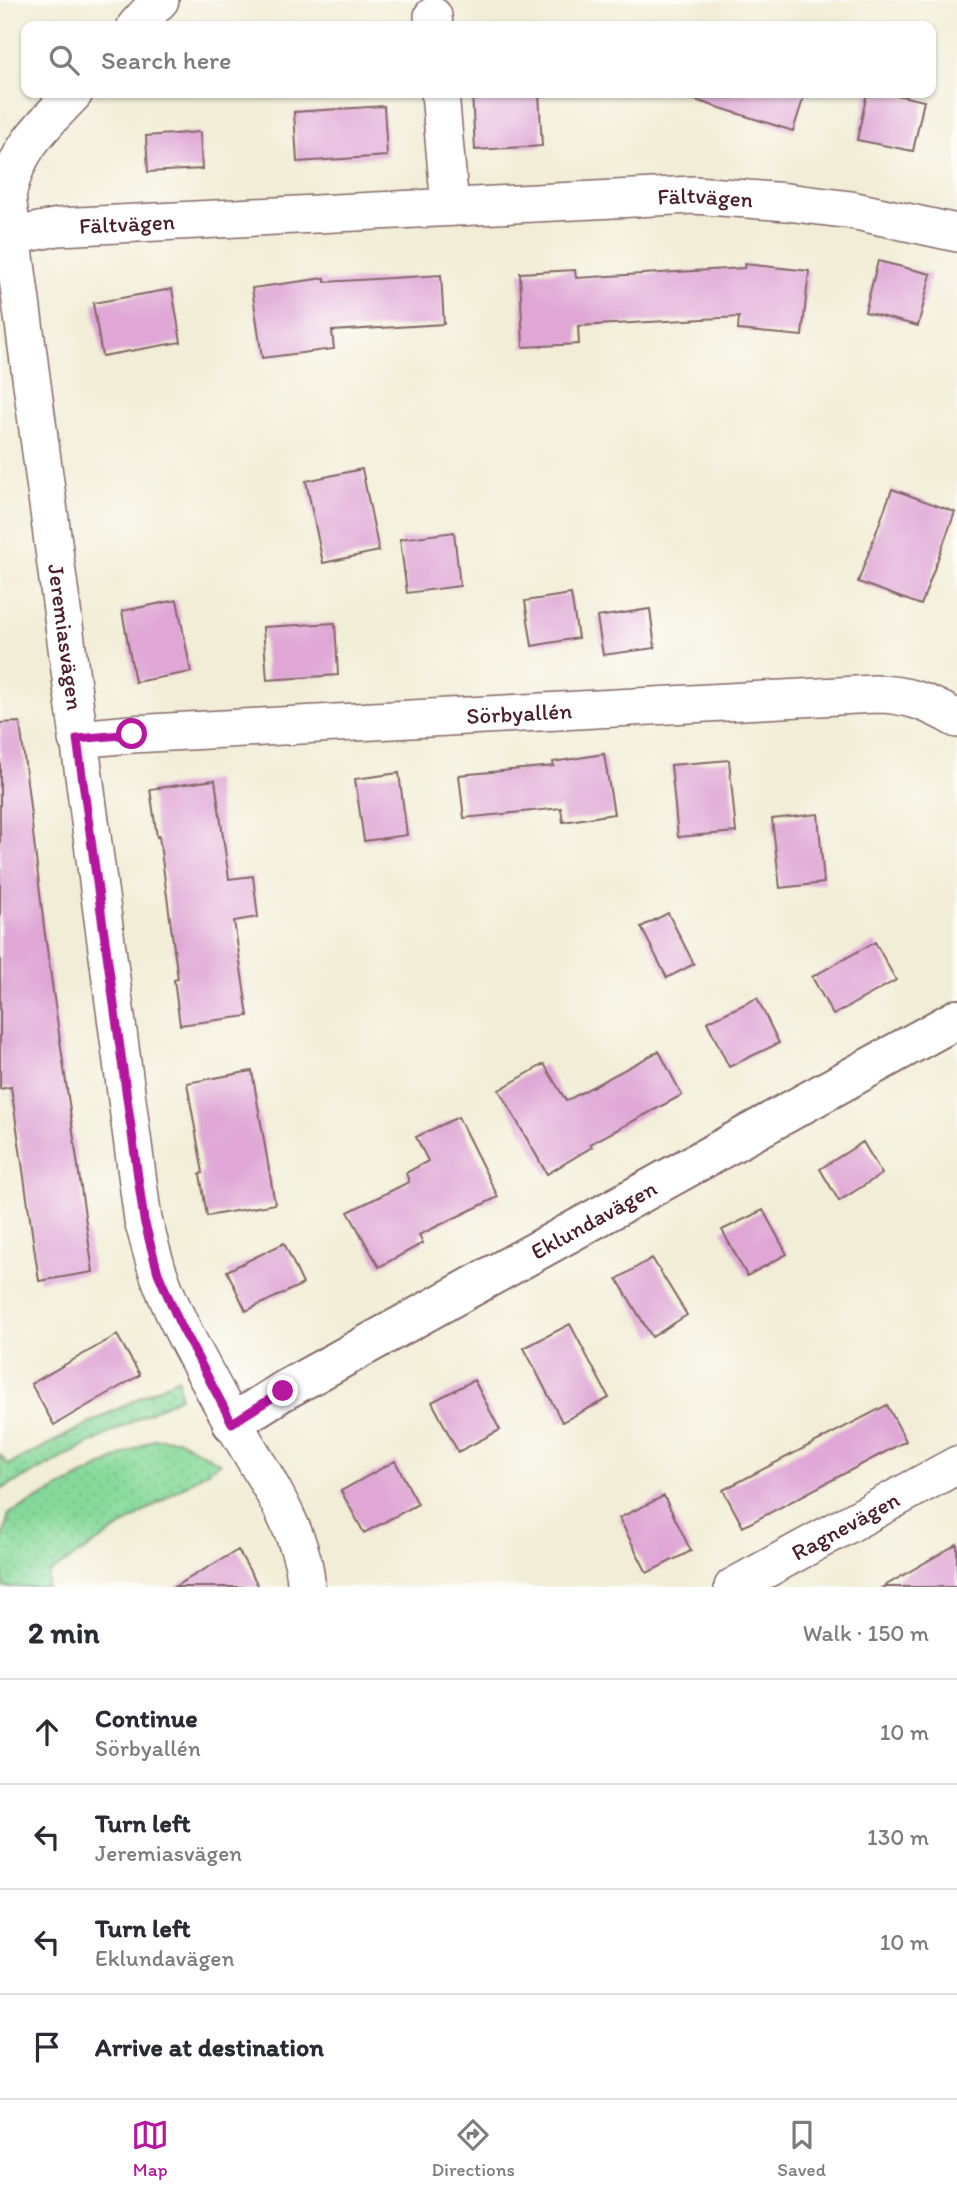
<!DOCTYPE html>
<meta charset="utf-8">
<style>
:root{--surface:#fff;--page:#f7f7f7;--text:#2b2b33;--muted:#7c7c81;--line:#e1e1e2;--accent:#b5179e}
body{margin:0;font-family:Itim,sans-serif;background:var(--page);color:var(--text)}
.stop{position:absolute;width:21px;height:21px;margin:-16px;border:5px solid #b5179e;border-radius:50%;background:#fff}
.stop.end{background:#b5179e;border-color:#fff;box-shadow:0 2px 7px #0008}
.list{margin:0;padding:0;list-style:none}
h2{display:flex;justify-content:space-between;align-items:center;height:91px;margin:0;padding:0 28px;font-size:30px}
h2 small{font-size:23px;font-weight:400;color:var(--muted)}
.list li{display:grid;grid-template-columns:46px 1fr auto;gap:21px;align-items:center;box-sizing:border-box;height:105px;padding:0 28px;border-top:2px solid var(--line)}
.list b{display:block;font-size:26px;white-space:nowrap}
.list p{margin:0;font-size:23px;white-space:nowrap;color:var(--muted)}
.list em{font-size:23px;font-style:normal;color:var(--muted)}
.icon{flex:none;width:38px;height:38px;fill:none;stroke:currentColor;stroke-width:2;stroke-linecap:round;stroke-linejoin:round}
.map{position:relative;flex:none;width:957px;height:1587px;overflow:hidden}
.search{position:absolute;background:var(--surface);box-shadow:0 2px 5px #0004;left:21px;right:21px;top:21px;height:77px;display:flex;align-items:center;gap:18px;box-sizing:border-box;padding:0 24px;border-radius:14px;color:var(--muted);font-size:26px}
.sheet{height:511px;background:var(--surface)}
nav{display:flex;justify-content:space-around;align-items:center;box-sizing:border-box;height:98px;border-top:2px solid var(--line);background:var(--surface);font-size:19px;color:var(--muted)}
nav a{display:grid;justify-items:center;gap:4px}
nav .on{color:var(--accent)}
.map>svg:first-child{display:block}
.grass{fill:url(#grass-dots);stroke:#687c62;stroke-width:2}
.building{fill:#dfa6d6}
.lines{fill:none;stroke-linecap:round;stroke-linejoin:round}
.street-casing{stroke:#846767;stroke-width:40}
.secondary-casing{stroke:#846767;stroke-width:42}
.street{stroke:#fff;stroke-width:37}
.secondary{stroke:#fff;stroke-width:38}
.route{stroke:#b5179e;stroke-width:9}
.labels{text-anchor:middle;stroke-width:7;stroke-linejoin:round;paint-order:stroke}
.street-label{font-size:23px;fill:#4a1f2b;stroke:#fdfcf7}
</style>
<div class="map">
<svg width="957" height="1587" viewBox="0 0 957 1587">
<defs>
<pattern id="grass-dots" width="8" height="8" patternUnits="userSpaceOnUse" patternTransform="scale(1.75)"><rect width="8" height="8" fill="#86d99a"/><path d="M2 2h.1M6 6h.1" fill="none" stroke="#75ba85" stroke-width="1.8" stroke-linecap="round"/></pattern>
</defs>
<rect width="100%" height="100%" fill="#fdfcf7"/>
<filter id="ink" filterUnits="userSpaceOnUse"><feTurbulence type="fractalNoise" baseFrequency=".0143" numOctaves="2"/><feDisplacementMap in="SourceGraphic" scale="14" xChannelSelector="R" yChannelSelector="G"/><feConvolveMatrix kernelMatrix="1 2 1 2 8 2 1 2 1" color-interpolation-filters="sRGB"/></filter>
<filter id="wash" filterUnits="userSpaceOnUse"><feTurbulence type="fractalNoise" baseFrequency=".00686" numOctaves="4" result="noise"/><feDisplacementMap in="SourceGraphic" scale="28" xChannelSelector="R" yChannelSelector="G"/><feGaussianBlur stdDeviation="1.57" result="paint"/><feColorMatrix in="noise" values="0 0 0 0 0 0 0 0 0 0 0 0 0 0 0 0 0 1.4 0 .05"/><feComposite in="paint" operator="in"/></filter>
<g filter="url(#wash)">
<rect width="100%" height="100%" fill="#f1edd6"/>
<path class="grass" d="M 178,1378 L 180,1397 L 0,1490 L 0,1454 L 8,1465 Z
M 154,1439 L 177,1439 L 220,1463 L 48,1574 L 47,1587 L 4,1587 C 0,1554 0,1546 9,1514 Z"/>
<g id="blocks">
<path class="building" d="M 472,93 L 539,93 L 542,146 L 475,150 Z
M 693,93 L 805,93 L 793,131 L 692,99 Z
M 867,93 L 887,93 L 924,101 L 913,151 L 857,140 Z
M 384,106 L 387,156 L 297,162 L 294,112 Z
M 200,132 L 202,169 L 148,172 L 146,136 Z
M 878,261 L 931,274 L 918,326 L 865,312 Z
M 745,264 L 809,271 L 802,336 L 738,330 L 739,317 L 578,326 L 579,344 L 523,347 L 520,273 L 575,270 L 576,278 L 744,268 Z
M 441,275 L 444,324 L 332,331 L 334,349 L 262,358 L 252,288 L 325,278 L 325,282 Z
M 172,289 L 181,342 L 102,356 L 93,303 Z
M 362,469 L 379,551 L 323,563 L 306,481 Z
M 892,489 L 955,512 L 921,605 L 858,582 Z
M 454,532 L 460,586 L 407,593 L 400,539 Z
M 571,594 L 578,638 L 532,646 L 525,601 Z
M 177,600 L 191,672 L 135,682 L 122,611 Z
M 650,609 L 655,648 L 603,655 L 597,617 Z
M 335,623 L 338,675 L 267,680 L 263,627 Z
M 20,722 L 45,935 L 93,1272 L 39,1281 L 11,1087 L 0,1089 L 0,723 Z
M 604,754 L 614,814 L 563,822 L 561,808 L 464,818 L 459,775 L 554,766 L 553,762 Z
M 729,760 L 736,832 L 678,837 L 671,765 Z
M 399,773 L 407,835 L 364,841 L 355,779 Z
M 215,780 L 229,879 L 253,876 L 258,917 L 234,921 L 248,1016 L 180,1025 L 174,980 L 178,979 L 159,836 L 157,837 L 150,789 Z
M 818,814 L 824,883 L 780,888 L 772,819 Z
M 668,913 L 694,964 L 667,978 L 641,927 Z
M 875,942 L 896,980 L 833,1015 L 812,977 Z
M 757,998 L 779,1043 L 729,1067 L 707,1022 Z
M 659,1051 L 682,1095 L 590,1144 L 592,1147 L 547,1174 L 499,1090 L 544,1064 L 566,1101 Z
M 252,1071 L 275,1204 L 207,1216 L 200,1174 L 203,1173 L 187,1083 Z
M 458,1117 L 498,1197 L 419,1235 L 423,1243 L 379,1267 L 348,1212 L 409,1182 L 406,1173 L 428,1161 L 416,1137 Z
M 863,1142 L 882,1174 L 839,1201 L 820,1169 Z
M 763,1210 L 787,1254 L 747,1276 L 722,1230 Z
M 284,1243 L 303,1284 L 246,1311 L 227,1271 Z
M 652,1258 L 687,1315 L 652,1337 L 617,1279 Z
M 570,1324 L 609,1398 L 562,1422 L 524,1348 Z
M 117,1335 L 140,1375 L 54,1425 L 31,1384 Z
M 474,1380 L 500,1430 L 458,1452 L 432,1402 Z
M 887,1405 L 906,1441 L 743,1527 L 723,1490 Z
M 395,1461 L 418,1504 L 364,1533 L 341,1491 Z
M 664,1496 L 691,1551 L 647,1573 L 619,1518 Z
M 957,1544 L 957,1587 L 883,1587 Z
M 238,1550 L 259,1587 L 174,1587 Z"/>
</g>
</g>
<g filter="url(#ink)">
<use href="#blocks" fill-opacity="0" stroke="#846767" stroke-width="2"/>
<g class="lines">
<defs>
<g id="street">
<path d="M 433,16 L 434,26"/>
<path d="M 136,26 L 160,0"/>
<path id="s1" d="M 74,93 C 41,128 17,147 7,196 L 143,1220 C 148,1237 152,1255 158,1272 C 172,1314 195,1354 216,1393 C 243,1444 307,1531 306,1587"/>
<path d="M 440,93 L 450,207"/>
<path id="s2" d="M 14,236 L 58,227 L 694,195 L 787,202 L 851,210 L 957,233"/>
<path id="s3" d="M 77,739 L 132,734 L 875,694 C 908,694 929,703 957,719"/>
<path id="s4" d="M 733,1587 L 957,1465"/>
</g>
<g id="secondary">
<path id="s5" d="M 232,1423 L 283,1391 L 957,1019"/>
</g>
</defs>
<use href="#street" class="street-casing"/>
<use href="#secondary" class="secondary-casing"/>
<use href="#street" class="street"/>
<use href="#secondary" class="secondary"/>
</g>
</g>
<g class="lines" filter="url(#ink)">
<path class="route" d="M 132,734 L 77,739 L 144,1220 L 158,1273 L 179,1322 L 232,1423 L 283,1391"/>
</g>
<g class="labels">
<g class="street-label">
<text dy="8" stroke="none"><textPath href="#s2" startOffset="693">Fältvägen</textPath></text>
<text dy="8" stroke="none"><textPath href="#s2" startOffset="114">Fältvägen</textPath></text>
<text dy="8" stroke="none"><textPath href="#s1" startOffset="570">Jeremiasvägen</textPath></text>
<text dy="8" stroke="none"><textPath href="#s3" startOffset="443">Sörbyallén</textPath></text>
<text dy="8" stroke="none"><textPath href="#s5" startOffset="415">Eklundavägen</textPath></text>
<text dy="8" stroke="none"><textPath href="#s4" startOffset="128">Ragnevägen</textPath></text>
</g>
</g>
</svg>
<div class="stop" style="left:132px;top:734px"></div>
<div class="stop end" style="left:283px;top:1391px"></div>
<div class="search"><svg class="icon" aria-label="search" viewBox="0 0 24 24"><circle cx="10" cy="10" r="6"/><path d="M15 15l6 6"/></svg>Search here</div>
</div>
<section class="sheet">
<h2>2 min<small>Walk · 150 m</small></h2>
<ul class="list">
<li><svg class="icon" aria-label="ahead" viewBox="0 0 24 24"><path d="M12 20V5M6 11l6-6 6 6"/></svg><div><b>Continue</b><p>Sörbyallén</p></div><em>10 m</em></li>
<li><svg class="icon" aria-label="left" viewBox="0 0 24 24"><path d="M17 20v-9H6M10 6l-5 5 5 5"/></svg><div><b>Turn left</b><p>Jeremiasvägen</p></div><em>130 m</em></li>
<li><svg class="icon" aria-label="left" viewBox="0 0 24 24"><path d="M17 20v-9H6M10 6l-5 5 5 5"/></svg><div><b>Turn left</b><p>Eklundavägen</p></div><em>10 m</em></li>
<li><svg class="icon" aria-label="arrive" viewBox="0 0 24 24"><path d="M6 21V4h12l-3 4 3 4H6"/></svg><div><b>Arrive at destination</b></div></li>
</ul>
</section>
<nav>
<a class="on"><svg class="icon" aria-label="map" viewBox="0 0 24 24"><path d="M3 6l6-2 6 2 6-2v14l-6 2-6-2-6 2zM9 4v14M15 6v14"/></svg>Map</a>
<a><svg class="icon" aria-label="directions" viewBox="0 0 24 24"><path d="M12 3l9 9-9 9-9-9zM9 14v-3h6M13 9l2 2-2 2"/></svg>Directions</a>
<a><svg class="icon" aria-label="saved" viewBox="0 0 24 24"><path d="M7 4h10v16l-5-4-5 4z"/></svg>Saved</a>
</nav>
